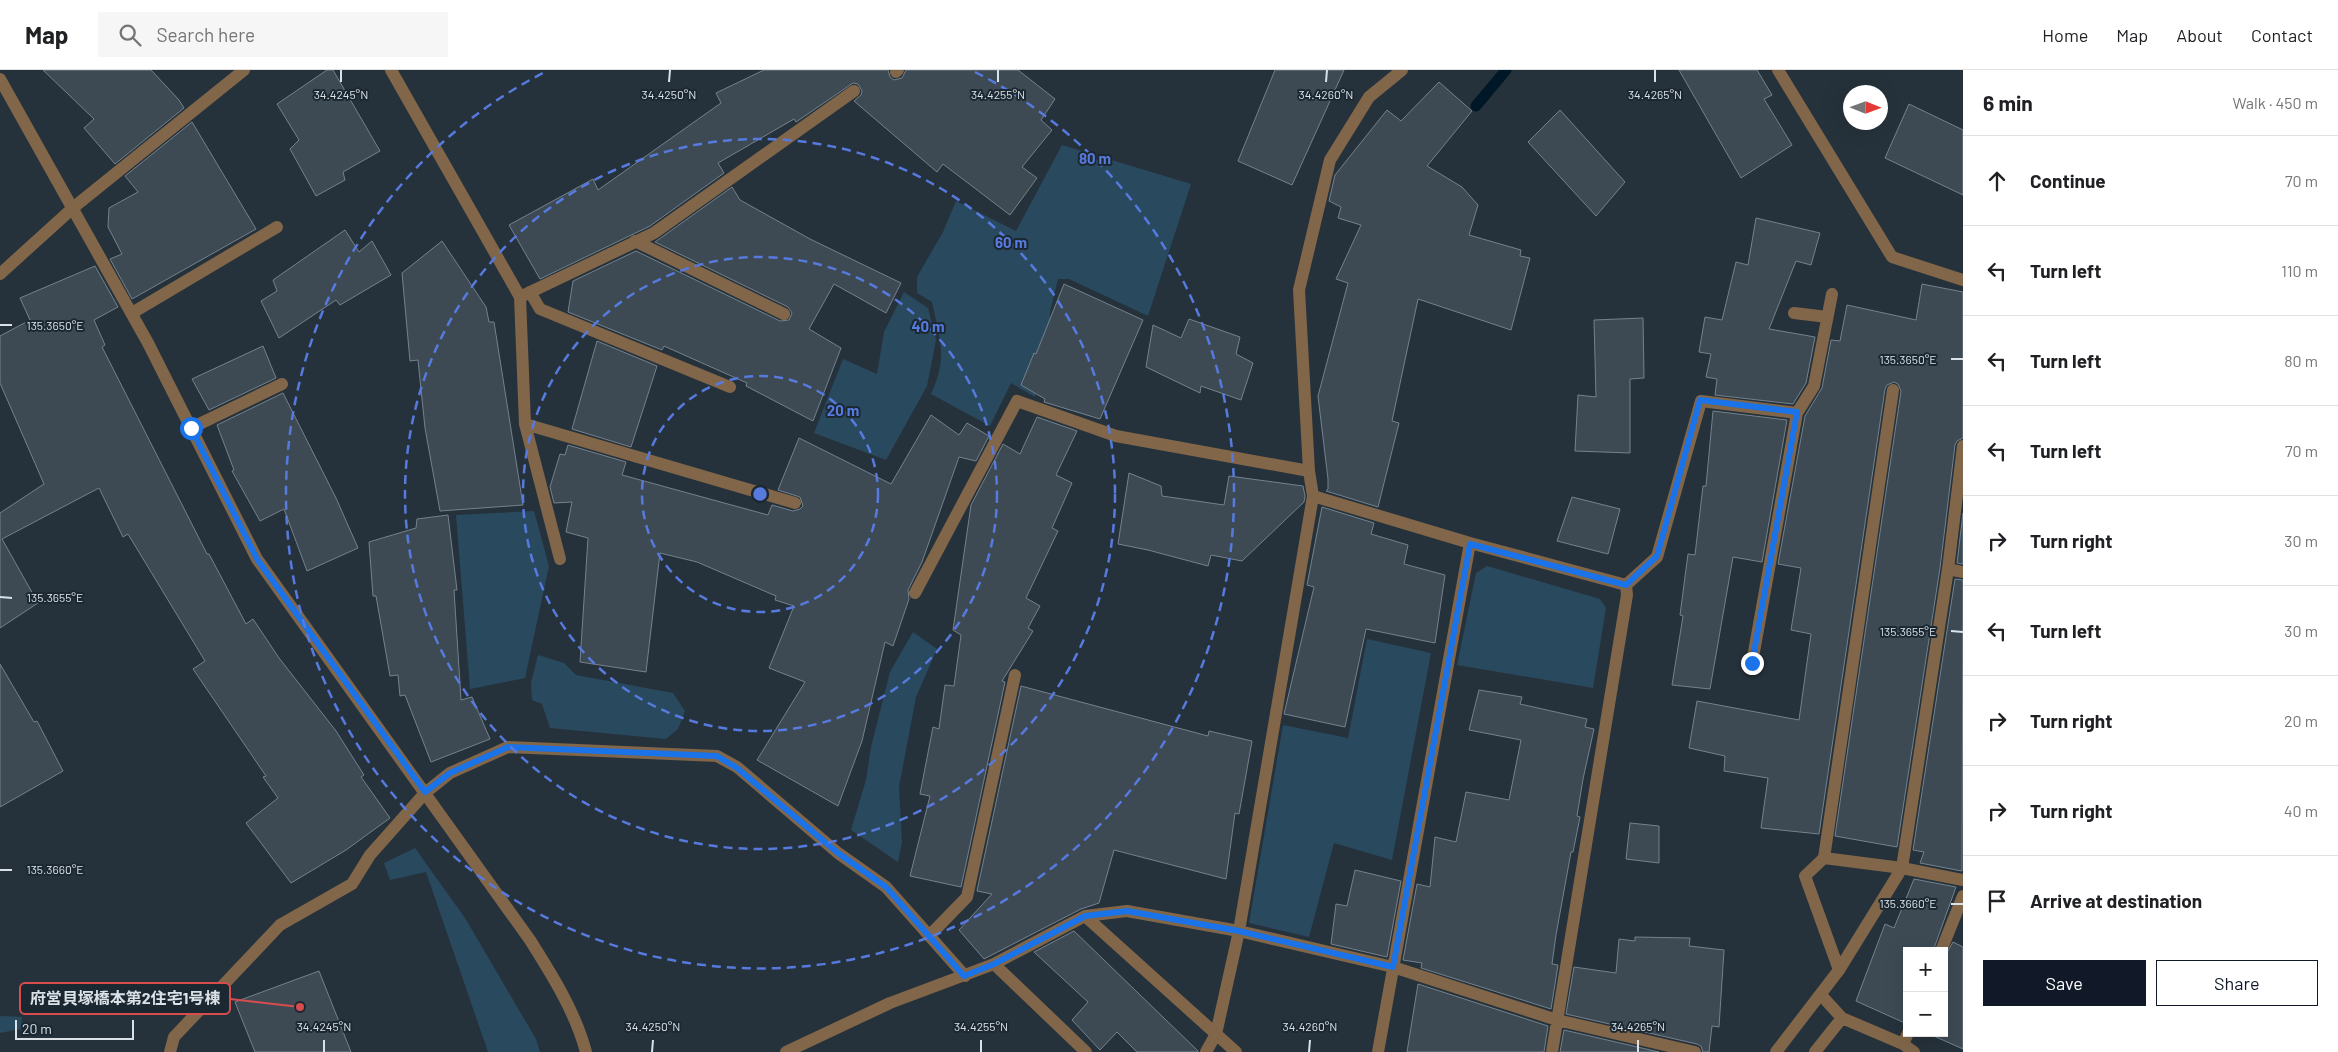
<!DOCTYPE html>
<meta charset="utf-8">
<style>
:root{--surface:#fff;--page:#f6f6f6;--text:#202124;--muted:#757577;--line:#e0e0e0;--accent:#111827}
body{margin:0;font-family:Barlow,"Noto Sans JP",sans-serif;background:var(--page);color:var(--text)}
.controls{position:absolute;right:15px;bottom:15px;display:grid;overflow:hidden;border-radius:0px;box-shadow:0 5px 20px #0002}
.controls button{width:45px;height:45px;display:grid;place-items:center;padding:0;border:0;border-bottom:1px solid var(--line);background:var(--surface);color:var(--text);font:25px sans-serif}
.compass{position:absolute;left:1843px;top:15px;width:45px;height:45px;border-radius:50%;background:var(--surface);box-shadow:0 5px 20px #0002;rotate:91deg}
.scale{position:absolute;left:15px;bottom:12px;width:119px;box-sizing:border-box;padding-left:5px;border:2px solid #dae2e8;border-top:0;font-size:14px;line-height:18px;white-space:nowrap;color:#dae2e8;-webkit-text-stroke:4px #1c2831;paint-order:stroke}
.stop{position:absolute;width:15px;height:15px;margin:-11px;border:4px solid #1a73e8;border-radius:50%;background:#fff}
.stop.end{background:#1a73e8;border-color:#fff;box-shadow:0 1px 5px #0008}
.list{margin:0;padding:0;list-style:none}
h2{display:flex;justify-content:space-between;align-items:center;height:65px;margin:0;padding:0 20px;font-size:21px}
h2 small{font-size:16px;font-weight:400;color:var(--muted)}
.list li{display:grid;grid-template-columns:32px 1fr auto;gap:15px;align-items:center;box-sizing:border-box;height:90px;padding:0 20px;border-top:1px solid var(--line)}
.list b{display:block;font-size:19px;white-space:nowrap}
.list em{font-size:16px;font-style:normal;color:var(--muted)}
.actions{display:flex;gap:10px;padding:15px 20px}
.actions a{flex:1;padding:11px 0;border:1px solid var(--accent);border-radius:0px;text-align:center;font-size:18px;color:var(--accent)}
.actions .main{background:var(--accent);color:#fff}
.icon{flex:none;width:28px;height:28px;fill:none;stroke:currentColor;stroke-width:2;stroke-linecap:round;stroke-linejoin:round}
.map{position:relative;flex:none;width:1963px;height:982px;overflow:hidden}
header{display:flex;align-items:center;gap:30px;box-sizing:border-box;height:70px;padding:0 25px;background:var(--surface);border-bottom:1px solid var(--line)}
header strong{font-size:24px}
nav{display:flex;gap:28px;margin-inline-start:auto;font-size:18px}
.search{width:350px;height:45px;background:var(--page);display:flex;align-items:center;gap:12px;box-sizing:border-box;padding:0 18px;border-radius:0px;color:var(--muted);font-size:19px}
main{display:flex}
aside{flex:1;background:var(--surface)}
.map>svg:first-child{display:block}
.green{fill:#29495f}
.lines{fill:none;stroke-linecap:round;stroke-linejoin:round}
.stream{stroke:#001728;stroke-width:11}
.building{fill:#3d4a54;stroke:#74828d}
.service{stroke:#816649;stroke-width:12}
.minor{stroke:#816649;stroke-width:12}
.tertiary{stroke:#816649;stroke-width:12}
.route{stroke:#1a73e8;stroke-width:6}
.ticks{fill:none;stroke:#dae2e8;stroke-width:2}
.ring{fill:none;stroke:#567add;stroke-width:2.5;stroke-dasharray:9 6}
.ticks-label{font-size:12px;text-anchor:middle;fill:#dae2e8;stroke:#1c2831;stroke-width:4;stroke-linejoin:round;paint-order:stroke}
.centre{fill:#567add;stroke:#1c2831;stroke-width:2.5}
.ring-label{font-size:15px;text-anchor:middle;font-weight:bold;fill:#567add;stroke:#1c2831;stroke-width:4;stroke-linejoin:round;paint-order:stroke}
.leader{fill:none;stroke:#d74d4e;stroke-width:2}
.callout-dot{fill:#d74d4e;stroke:#1c2831;stroke-width:2}
.callout{fill:#1c2831;stroke:#d74d4e;stroke-width:2}
.callout-label{font-size:16px;text-anchor:middle;font-weight:bold;fill:#dae2e8}
</style>
<header>
<strong>Map</strong>
<div class="search"><svg class="icon" aria-label="search" viewBox="0 0 24 24"><circle cx="10" cy="10" r="6"/><path d="M15 15l6 6"/></svg>Search here</div>
<nav><a>Home</a><a>Map</a><a>About</a><a>Contact</a></nav>
</header>
<main>
<div class="map">
<svg width="1963" height="982" viewBox="0 0 1963 982">
<rect width="100%" height="100%" fill="#26323b"/>
<path class="green" d="M 1062,75 L 1191,114 L 1148,246 L 1069,209 L 1058,209 L 1050,242 L 1052,275 L 1035,327 L 1011,313 L 990,356 L 931,324 C 948,287 940,269 932,232 L 917,223 L 917,207 L 943,162 L 956,131 L 1016,161 Z
M 904,222 L 928,238 L 936,270 L 927,316 L 886,390 L 814,363 L 843,289 L 877,304 L 884,262 Z
M 534,441 L 549,496 L 525,608 L 470,619 L 456,445 Z
M 1487,496 L 1600,529 L 1606,538 L 1593,618 L 1457,595 L 1476,503 Z
M 913,562 L 937,579 L 916,627 L 899,717 L 902,772 L 898,792 L 851,760 L 866,710 L 871,677 L 890,602 Z
M 1367,569 L 1431,583 L 1392,790 L 1334,773 L 1309,867 L 1249,853 L 1283,655 L 1348,668 Z
M 538,585 L 564,593 L 576,605 L 673,623 L 685,641 L 678,659 L 666,669 L 550,658 L 542,634 L 532,630 L 531,613 Z
M 415,778 L 465,848 L 536,969 L 540,982 L 488,982 L 426,802 L 390,810 L 384,793 Z
M 0,946 L 22,947 L 21,959 L 0,963 Z"/>
<g class="lines">
<path class="stream" d="M 1476,36 L 1506,0"/>
</g>
<path class="building" d="M 43,0 L 151,0 L 179,30 L 184,38 L 115,94 L 84,58 L 94,49 Z
M 327,0 L 333,0 L 380,81 L 343,102 L 345,110 L 316,126 L 290,79 L 299,70 L 277,34 Z
M 764,0 L 888,0 L 890,7 L 894,10 L 902,8 L 906,0 L 1018,0 L 1055,29 L 1041,50 L 1052,60 L 1022,97 L 1037,108 L 1010,145 L 943,94 L 937,102 L 854,31 L 861,25 L 862,21 L 858,14 L 853,13 L 796,52 L 794,49 L 718,93 L 724,103 L 650,156 L 540,209 L 509,155 L 593,109 L 598,120 L 721,33 L 716,23 Z
M 1275,0 L 1344,0 L 1292,115 L 1238,91 Z
M 1679,0 L 1757,0 L 1772,25 L 1764,29 L 1792,75 L 1741,108 Z
M 1439,12 L 1472,41 L 1427,96 L 1462,117 L 1478,135 L 1469,165 L 1521,180 L 1520,186 L 1530,188 L 1511,260 L 1418,229 L 1392,351 L 1399,353 L 1378,437 L 1326,421 L 1328,419 L 1328,409 L 1318,326 L 1348,213 L 1336,209 L 1361,155 L 1338,148 L 1341,137 L 1329,131 L 1335,105 L 1387,40 L 1401,51 Z
M 1909,34 L 1963,60 L 1963,125 L 1885,88 Z
M 1560,40 L 1625,112 L 1596,146 L 1528,72 Z
M 192,52 L 256,159 L 132,229 L 110,189 L 122,184 L 108,157 L 109,138 L 138,122 L 125,106 Z
M 732,117 L 740,130 L 810,169 L 901,213 L 886,243 L 834,214 L 809,259 L 841,278 L 813,351 L 746,316 L 747,313 L 664,276 L 662,280 L 568,242 L 573,211 L 636,181 L 780,251 L 789,250 L 792,243 L 788,237 L 655,172 Z
M 1756,148 L 1820,163 L 1811,195 L 1796,191 L 1769,259 L 1815,267 L 1806,313 L 1793,334 L 1715,325 L 1717,309 L 1706,307 L 1711,284 L 1699,282 L 1705,247 L 1722,250 L 1736,192 L 1748,195 Z
M 345,160 L 359,182 L 372,171 L 391,205 L 340,235 L 336,230 L 279,268 L 261,231 L 277,221 L 273,210 Z
M 442,171 L 486,237 L 489,252 L 494,252 L 523,435 L 440,441 L 425,358 L 418,290 L 410,291 L 402,203 Z
M 95,196 L 118,237 L 94,250 L 105,275 L 102,277 L 207,484 L 209,484 L 246,554 L 253,549 L 279,588 L 336,661 L 364,705 L 361,707 L 390,748 L 346,780 L 291,813 L 246,753 L 278,728 L 263,707 L 266,706 L 193,599 L 205,591 L 128,464 L 123,467 L 99,418 L 2,469 L 38,533 L 0,558 L 0,443 L 44,414 L 0,313 L 0,266 L 30,250 L 20,228 Z
M 1064,214 L 1143,250 L 1100,349 L 1044,332 L 1045,329 L 1021,315 L 1034,283 L 1036,284 Z
M 1922,214 L 1963,222 L 1963,368 L 1957,371 L 1955,375 L 1940,498 L 1897,777 L 1835,766 L 1901,321 L 1898,314 L 1894,312 L 1887,315 L 1885,319 L 1819,764 L 1761,758 L 1768,708 L 1724,701 L 1725,686 L 1689,678 L 1697,631 L 1799,650 L 1811,564 L 1791,560 L 1801,498 L 1778,494 L 1805,346 L 1822,318 L 1831,270 L 1840,271 L 1847,235 L 1916,250 Z
M 1643,248 L 1644,308 L 1630,309 L 1630,383 L 1575,381 L 1578,325 L 1596,327 L 1594,250 Z
M 1189,249 L 1240,267 L 1236,284 L 1253,293 L 1241,330 L 1201,316 L 1200,323 L 1146,297 L 1153,255 L 1181,268 Z
M 597,271 L 657,296 L 631,377 L 572,359 Z
M 263,276 L 276,308 L 209,340 L 192,309 Z
M 283,323 L 336,428 L 358,478 L 307,501 L 284,439 L 260,451 L 232,401 L 234,400 L 217,355 Z
M 1713,341 L 1787,350 L 1762,492 L 1733,487 L 1710,619 L 1672,615 L 1683,546 L 1680,545 L 1688,484 L 1695,485 L 1703,416 L 1706,416 Z
M 931,345 L 959,365 L 967,353 L 989,366 L 976,391 L 959,387 L 922,492 L 908,520 L 909,529 L 893,576 L 885,572 L 862,671 L 838,736 L 757,690 L 805,612 L 769,598 L 794,536 L 775,530 L 776,526 L 697,492 L 660,483 L 646,602 L 580,592 L 588,468 L 566,462 L 572,432 L 554,433 L 550,417 L 560,384 L 565,385 L 568,375 L 626,392 L 622,405 L 768,445 L 772,435 L 793,441 L 800,439 L 803,436 L 800,427 L 778,420 L 799,368 L 891,414 Z
M 1037,347 L 1077,361 L 1056,405 L 1072,413 L 1052,458 L 1058,461 L 1026,528 L 1040,536 L 1028,558 L 1033,561 L 1002,611 L 1005,612 L 961,817 L 910,806 L 930,726 L 920,724 L 933,657 L 939,659 L 945,615 L 954,616 L 961,565 L 953,560 L 971,435 L 1003,374 L 1020,384 Z
M 1129,403 L 1161,416 L 1162,426 L 1224,435 L 1229,406 L 1303,416 L 1305,426 L 1304,432 L 1242,491 L 1211,485 L 1208,496 L 1148,480 L 1118,474 Z
M 1572,427 L 1620,439 L 1608,484 L 1557,471 Z
M 1322,437 L 1374,453 L 1371,464 L 1408,475 L 1404,494 L 1445,505 L 1435,573 L 1366,559 L 1345,657 L 1284,644 L 1314,517 L 1307,515 Z
M 1963,443 L 1963,494 L 1957,493 Z
M 448,445 L 457,520 L 454,520 L 461,630 L 472,627 L 490,669 L 431,692 L 405,625 L 400,626 L 398,605 L 390,606 L 376,526 L 373,526 L 369,472 L 416,458 L 417,449 Z
M 1955,509 L 1963,510 L 1962,801 L 1920,793 L 1924,782 L 1913,780 Z
M 0,594 L 34,652 L 37,651 L 63,701 L 0,737 Z
M 1021,616 L 1208,666 L 1209,661 L 1252,671 L 1239,744 L 1235,743 L 1226,809 L 1114,780 L 1099,833 L 1081,839 L 984,889 L 959,860 L 992,824 L 977,821 Z
M 1479,620 L 1522,627 L 1520,634 L 1587,649 L 1585,657 L 1594,659 L 1583,709 L 1577,746 L 1580,747 L 1573,782 L 1571,782 L 1556,865 L 1552,894 L 1558,895 L 1551,939 L 1421,898 L 1422,893 L 1403,890 L 1417,814 L 1430,817 L 1435,767 L 1456,772 L 1466,722 L 1509,730 L 1521,670 L 1469,660 Z
M 1630,753 L 1659,756 L 1659,793 L 1626,789 Z
M 1355,800 L 1401,811 L 1387,887 L 1331,874 L 1336,834 L 1347,836 Z
M 1914,809 L 1956,817 L 1933,881 L 1907,881 L 1907,954 L 1856,931 L 1885,854 L 1894,858 Z
M 1074,861 L 1198,981 L 1198,982 L 1137,982 L 1117,962 L 1100,980 L 1072,950 L 1088,932 L 1034,882 Z
M 1635,867 L 1690,868 L 1689,876 L 1724,880 L 1719,957 L 1712,956 L 1709,982 L 1703,982 L 1701,976 L 1697,974 L 1566,944 L 1574,897 L 1616,903 L 1619,869 L 1635,871 Z
M 1953,872 L 1963,877 L 1963,979 L 1927,963 L 1944,963 L 1944,888 Z
M 319,901 L 351,982 L 255,982 L 235,932 Z
M 1418,914 L 1548,956 L 1544,982 L 1407,982 Z
M 1564,960 L 1659,982 L 1560,982 Z"/>
<g class="lines">
<path class="service" d="M 635,171 L 784,244
M 530,222 L 540,239 L 730,317
M 132,243 L 277,157
M 1794,243 L 1827,247
M 1893,320 L 1824,788 L 1902,798 L 1963,810
M 191,358 L 282,314
M 1948,499 L 1963,376
M 1626,515 L 1657,487 L 1701,331 L 1797,343
M 1752,593 L 1797,343 L 1814,316 L 1832,224
M 1941,881 L 1963,826
M 1842,948 L 1903,974
M 1908,963 L 1903,974 L 1914,982
M 1815,982 L 1842,948 L 1821,925"/>
<path class="minor" d="M 391,0 L 520,227 L 525,354 L 560,489
M 1778,0 L 1892,187 L 1963,210
M 896,2 L 898,0
M 0,204 L 74,137 L 244,0
M 520,227 L 654,163 L 854,21
M 525,354 L 795,433
M 1313,426 L 1470,473 L 1378,982
M 1470,473 L 1626,515 L 1627,525 L 1552,982
M 915,523 L 1017,331 L 1116,366 L 1309,401
M 1824,788 L 1805,806 L 1839,900
M 1085,846 L 1236,982
M 929,866 L 967,827 L 1015,605
M 994,894 L 1086,982
M 170,982 L 174,967 L 280,855 L 352,814 L 370,785 L 425,723 L 450,703 L 508,677 L 717,686 L 737,697 L 838,783 L 886,817 L 965,906
M 786,982 L 890,933 L 994,894 L 1085,846 L 1127,841 L 1239,861 L 1393,897 L 1557,950 L 1695,982
M 1206,982 L 1216,964 L 1239,861 L 1313,426 L 1309,401 L 1299,220 L 1330,90 L 1369,27 L 1402,0
M 1776,982 L 1839,900 L 1902,798 L 1948,499 L 1963,502"/>
<path class="tertiary" d="M 0,9 L 148,273 L 257,489 L 530,870 C 552,905 575,941 586,982"/>
</g>
<g class="lines">
<path class="route" d="M 191,358 L 257,489 L 425,722 L 450,703 L 508,677 L 717,686 L 737,698 L 838,783 L 886,817 L 964,906 L 994,894 L 1085,846 L 1127,841 L 1239,861 L 1393,897 L 1470,474 L 1626,515 L 1657,486 L 1700,330 L 1797,342 L 1752,593"/>
</g>
<path class="ticks" d="M 341,12 L 341,0M 669,12 L 670,0M 998,12 L 998,0M 1326,12 L 1327,0M 1655,12 L 1655,0M 0,255 L 12,255M 1951,289 L 1963,289M 0,527 L 12,528M 1951,561 L 1963,562M 0,800 L 12,800M 1951,834 L 1963,834M 324,982 L 324,970M 652,982 L 653,970M 981,982 L 981,970M 1309,982 L 1310,970M 1638,982 L 1638,970"/>
<g class="ring">
<circle cx="760" cy="424" r="118"/>
<circle cx="760" cy="424" r="237"/>
<circle cx="760" cy="424" r="355"/>
<path d="M975 2A474 474 0 1 1 545 2"/>
</g>
<g class="ticks-label">
<text x="341" y="29">34.4245°N</text>
<text x="669" y="29">34.4250°N</text>
<text x="998" y="29">34.4255°N</text>
<text x="1326" y="29">34.4260°N</text>
<text x="1655" y="29">34.4265°N</text>
<text x="55" y="260">135.3650°E</text>
<text x="1908" y="294">135.3650°E</text>
<text x="55" y="532">135.3655°E</text>
<text x="1908" y="566">135.3655°E</text>
<text x="55" y="804">135.3660°E</text>
<text x="1908" y="838">135.3660°E</text>
<text x="324" y="961">34.4245°N</text>
<text x="653" y="961">34.4250°N</text>
<text x="981" y="961">34.4255°N</text>
<text x="1310" y="961">34.4260°N</text>
<text x="1638" y="961">34.4265°N</text>
</g>
<circle cx="760" cy="424" r="8" class="centre"/>
<g class="ring-label">
<text x="1095" y="94">80 m</text>
<text x="1011" y="178">60 m</text>
<text x="928" y="262">40 m</text>
<text x="843" y="346">20 m</text>
</g>
<path class="leader" d="M300 937L230 929"/>
<circle class="callout-dot" cx="300" cy="937" r="5"/>
<rect class="callout" x="20" y="913" width="210" height="31" rx="5"/>
<g class="callout-label">
<text x="125" y="934">府営貝塚橋本第2住宅1号棟</text>
</g>
</svg>
<div class="controls">
<button>+</button>
<button>−</button>
</div>
<svg class="compass" viewBox="-18 -18 36 36"><path d="M0-13l5 13h-10z" fill="#e53935"/><path d="M0 13l5-13h-10z" fill="#757577"/></svg>
<div class="scale">20 m</div>
<div class="stop" style="left:191px;top:358px"></div>
<div class="stop end" style="left:1752px;top:593px"></div>
</div>
<aside>
<h2>6 min<small>Walk · 450 m</small></h2>
<ul class="list">
<li><svg class="icon" aria-label="ahead" viewBox="0 0 24 24"><path d="M12 20V5M6 11l6-6 6 6"/></svg><div><b>Continue</b></div><em>70 m</em></li>
<li><svg class="icon" aria-label="left" viewBox="0 0 24 24"><path d="M17 20v-9H6M10 6l-5 5 5 5"/></svg><div><b>Turn left</b></div><em>110 m</em></li>
<li><svg class="icon" aria-label="left" viewBox="0 0 24 24"><path d="M17 20v-9H6M10 6l-5 5 5 5"/></svg><div><b>Turn left</b></div><em>80 m</em></li>
<li><svg class="icon" aria-label="left" viewBox="0 0 24 24"><path d="M17 20v-9H6M10 6l-5 5 5 5"/></svg><div><b>Turn left</b></div><em>70 m</em></li>
<li><svg class="icon" aria-label="right" viewBox="0 0 24 24"><path d="M7 20v-9h11M14 6l5 5-5 5"/></svg><div><b>Turn right</b></div><em>30 m</em></li>
<li><svg class="icon" aria-label="left" viewBox="0 0 24 24"><path d="M17 20v-9H6M10 6l-5 5 5 5"/></svg><div><b>Turn left</b></div><em>30 m</em></li>
<li><svg class="icon" aria-label="right" viewBox="0 0 24 24"><path d="M7 20v-9h11M14 6l5 5-5 5"/></svg><div><b>Turn right</b></div><em>20 m</em></li>
<li><svg class="icon" aria-label="right" viewBox="0 0 24 24"><path d="M7 20v-9h11M14 6l5 5-5 5"/></svg><div><b>Turn right</b></div><em>40 m</em></li>
<li><svg class="icon" aria-label="arrive" viewBox="0 0 24 24"><path d="M6 21V4h12l-3 4 3 4H6"/></svg><div><b>Arrive at destination</b></div></li>
</ul>
<div class="actions"><a class="main">Save</a><a>Share</a></div>
</aside>
</main>
